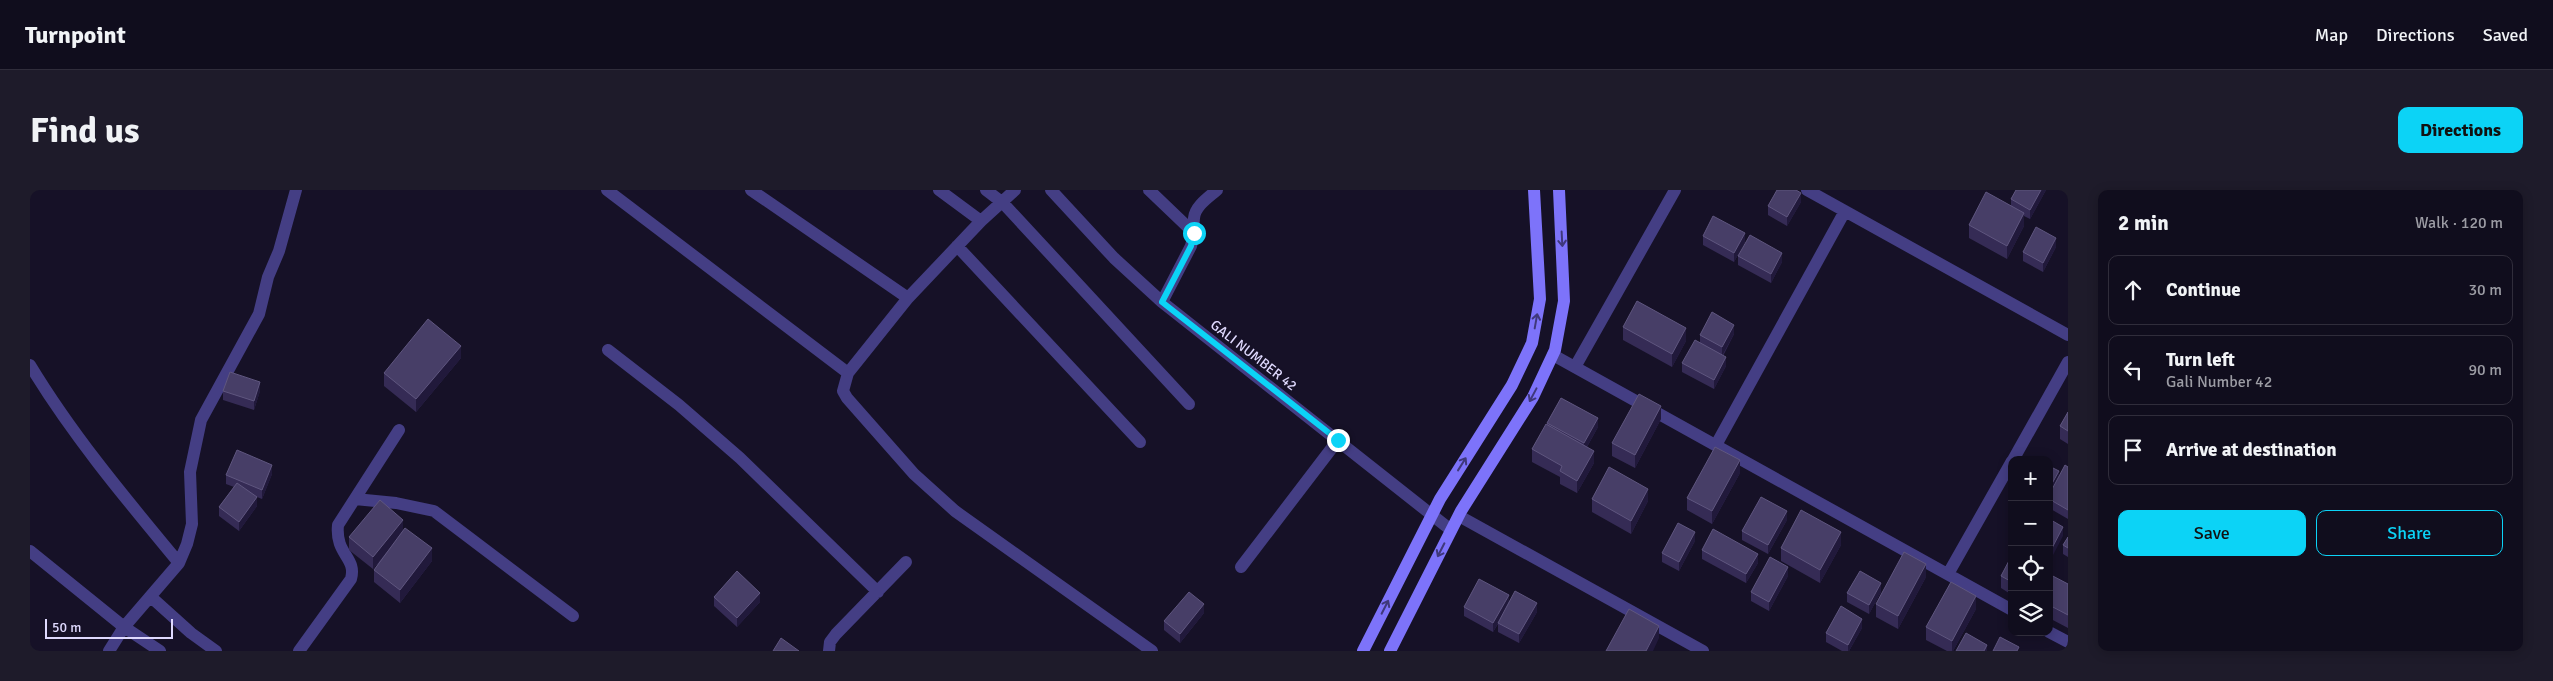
<!DOCTYPE html>
<meta charset="utf-8">
<style>
:root{--surface:#100d1d;--page:#1e1b2a;--text:#f1f3f6;--muted:#9c9ca4;--line:#302d3b;--accent:#0cd3f6}
body{margin:0;font-family:Signika,sans-serif;background:var(--page);color:var(--text)}
.controls{position:absolute;right:15px;bottom:15px;display:grid;overflow:hidden;border-radius:10px;box-shadow:0 2px 12px #0003}
.controls button{width:45px;height:45px;display:grid;place-items:center;padding:0;border:0;border-bottom:1px solid var(--line);background:var(--surface);color:var(--text);font:25px sans-serif}
.scale{position:absolute;left:15px;bottom:12px;width:128px;box-sizing:border-box;padding-left:5px;border:2px solid #dfd9fe;border-top:0;font-size:14px;line-height:18px;white-space:nowrap;color:#dfd9fe;-webkit-text-stroke:4px #161127;paint-order:stroke}
.stop{position:absolute;width:15px;height:15px;margin:-11px;border:4px solid #0cd3f6;border-radius:50%;background:#fff}
.stop.end{background:#0cd3f6;border-color:#fff;box-shadow:0 1px 5px #0008}
.list{margin:0;padding:0;list-style:none}
h2{display:flex;justify-content:space-between;align-items:center;height:65px;margin:0;padding:0 20px;font-size:21px}
h2 small{font-size:16px;font-weight:400;color:var(--muted)}
.list li{display:grid;grid-template-columns:32px 1fr auto;gap:15px;align-items:center;box-sizing:border-box;height:70px;margin:0 10px 10px;padding:0 10px;border:1px solid var(--line);border-radius:10px}
.list b{display:block;font-size:19px;white-space:nowrap}
.list p{margin:0;font-size:16px;white-space:nowrap;color:var(--muted)}
.list em{font-size:16px;font-style:normal;color:var(--muted)}
.actions{display:flex;gap:10px;padding:15px 20px}
.actions a{flex:1;padding:11px 0;border:1px solid var(--accent);border-radius:10px;text-align:center;font-size:18px;color:var(--accent)}
.actions .main{background:var(--accent);color:#111}
.icon{flex:none;width:28px;height:28px;fill:none;stroke:currentColor;stroke-width:2;stroke-linecap:round;stroke-linejoin:round}
.map{position:relative;flex:none;width:2038px;height:461px;overflow:hidden;border-radius:10px}
header{display:flex;align-items:center;gap:30px;box-sizing:border-box;height:70px;padding:0 25px;background:var(--surface);border-bottom:1px solid var(--line)}
header strong{font-size:24px}
nav{display:flex;gap:28px;margin-inline-start:auto;font-size:18px}
.intro{display:flex;align-items:center;justify-content:space-between;box-sizing:border-box;height:120px;padding:0 30px}
h1{margin:0;font-size:35px}
.button{padding:12px 22px;border-radius:10px;background:var(--accent);color:#111;font-size:18px;font-weight:700}
main{display:flex;gap:30px;padding:0 30px}
aside{flex:1;background:var(--surface);border-radius:10px;box-shadow:0 2px 12px #0003}
.map>svg:first-child{display:block}
.lines{fill:none;stroke-linecap:round;stroke-linejoin:round}
.street{stroke:#443e84;stroke-width:12}
.secondary{stroke:#7d73fa;stroke-width:12}
.wall{fill:#352b55}
.shaded-wall{fill:#21193b}
.building{fill:#473e67;stroke:#5f567f}
.oneway{stroke:#3f387b}
.route{stroke:#0cd3f6;stroke-width:6}
.labels{text-anchor:middle;stroke-width:4;stroke-linejoin:round;paint-order:stroke}
.street-label{font-size:14px;fill:#dfd9fe;stroke:#161127}
</style>
<header>
<strong>Turnpoint</strong>
<nav><a>Map</a><a>Directions</a><a>Saved</a></nav>
</header>
<div class="intro"><h1>Find us</h1><a class="button">Directions</a></div>
<main>
<div class="map">
<svg width="2038" height="461" viewBox="0 0 2038 461">
<rect width="100%" height="100%" fill="#161127"/>
<g class="lines">
<path class="street" d="M 577,0 L 818,183
M 721,0 L 878,108
M 909,0 L 951,31
M 956,0 L 973,13 L 1159,214
M 985,0 L 951,31 L 878,108 L 818,183 L 813,201 L 817,208 L 884,284 L 925,321 L 1122,461
M 1021,0 L 1084,68 L 1132,112 L 1421,340
M 1119,0 L 1164,43
M 1777,0 L 2038,145
M 927,56 L 1110,252
M 1132,112 L 1161,56 C 1164,46 1163,38 1164,28 C 1165,16 1179,7 1187,0
M 578,160 L 649,215 L 710,268 L 848,402
M 1523,165 L 1982,420
M 0,175 C 43,246 96,309 149,373
M 1545,177 L 1645,0
M 1686,255 L 1815,21
M 1983,270 L 2038,172
M 325,309 L 366,313 L 404,321 L 543,426
M 1429,326 L 1673,461
M 0,361 L 94,437 L 130,461
M 1211,377 L 1308,250
M 1918,384 L 1982,271
M 121,407 L 161,443 L 186,461
M 2019,442 L 2038,452
M 79,461 L 94,437 L 149,373 L 157,354 L 162,334 L 160,282 L 171,230 L 229,124 L 238,87 L 249,61 L 266,0
M 269,461 L 321,389 C 327,367 305,365 308,335 L 369,240
M 799,461 L 800,452 L 806,444 L 876,372"/>
<path class="secondary" d="M 1333,461 L 1410,309 L 1482,195 L 1502,153 L 1510,109 L 1504,0
M 1360,461 L 1431,321 L 1503,207 L 1525,160 L 1534,111 L 1529,0"/>
</g>
<path class="wall" d="M 1986,0 L 2016,0 L 2000,29 L 1994,26 L 1994,36 L 1977,69 L 1939,48 L 1939,35 L 1981,16 L 1981,9 Z
M 1771,12 L 1757,36 L 1738,25 L 1738,16 Z
M 1673,46 L 1715,52 L 1704,72 L 1673,55 Z
M 2026,57 L 2013,82 L 1993,71 L 1993,62 Z
M 1708,66 L 1752,72 L 1741,93 L 1708,75 Z
M 1593,137 L 1656,151 L 1642,177 L 1593,150 Z
M 1704,144 L 1693,166 L 1696,176 L 1684,199 L 1652,182 L 1652,173 L 1670,153 L 1670,145 Z
M 431,168 L 386,222 L 354,196 L 354,183 Z
M 193,201 L 230,201 L 224,220 L 193,210 Z
M 2038,222 L 2038,254 L 2030,249 L 2030,236 Z
M 1631,229 L 1605,278 L 1582,266 L 1582,253 Z
M 1517,233 L 1568,237 L 1557,257 L 1564,273 L 1547,303 L 1530,294 L 1530,287 L 1502,272 L 1502,259 L 1517,235 Z
M 2019,276 L 2029,287 L 2038,277 L 2038,329 L 2019,318 Z
M 1710,283 L 1682,334 L 1657,320 L 1657,308 Z
M 242,284 L 232,309 L 227,307 L 227,316 L 209,341 L 189,326 L 189,317 L 204,297 L 196,294 L 196,285 Z
M 1562,309 L 1618,311 L 1601,344 L 1562,322 Z
M 1757,330 L 1738,364 L 1712,350 L 1712,341 Z
M 373,340 L 402,371 L 370,413 L 344,392 L 344,380 L 349,372 L 343,379 L 319,360 L 319,347 Z
M 2038,347 L 2038,367 L 2033,364 L 2033,355 Z
M 1665,351 L 1649,381 L 1632,372 L 1632,363 Z
M 1811,355 L 1790,393 L 1751,371 L 1751,358 Z
M 1672,360 L 1728,373 L 1716,393 L 1672,369 Z
M 1982,365 L 1982,405 L 1971,398 L 1971,386 Z
M 2019,384 L 2038,394 L 2038,438 L 2019,428 Z
M 1758,386 L 1739,421 L 1721,411 L 1721,402 Z
M 1896,387 L 1868,439 L 1846,427 L 1846,414 Z
M 1851,402 L 1839,424 L 1817,412 L 1817,403 Z
M 684,407 L 730,412 L 707,437 L 684,416 Z
M 1479,413 L 1507,422 L 1489,453 L 1468,442 L 1468,434 L 1463,442 L 1434,426 L 1434,417 Z
M 1946,419 L 1923,461 L 1917,461 L 1896,450 L 1896,437 Z
M 1174,423 L 1150,453 L 1134,440 L 1134,431 Z
M 1832,438 L 1819,461 L 1812,461 L 1796,452 L 1796,443 Z"/>
<path class="shaded-wall" d="M 2011,0 L 2016,0 L 2000,29 L 2000,20 Z
M 1771,3 L 1771,12 L 1757,36 L 1757,27 Z
M 1994,23 L 1994,36 L 1977,69 L 1977,56 Z
M 1715,43 L 1715,52 L 1704,72 L 1704,63 Z
M 2026,48 L 2026,57 L 2013,82 L 2013,73 Z
M 1752,63 L 1752,72 L 1741,93 L 1741,84 Z
M 1704,135 L 1704,144 L 1692,166 L 1692,157 Z
M 1656,138 L 1656,151 L 1642,177 L 1642,164 Z
M 431,156 L 431,168 L 386,222 L 386,209 Z
M 1696,167 L 1696,176 L 1684,199 L 1684,190 Z
M 230,192 L 230,201 L 224,220 L 224,211 Z
M 1631,216 L 1631,229 L 1605,278 L 1605,265 Z
M 1568,228 L 1568,237 L 1554,262 L 1554,253 Z
M 1564,261 L 1564,273 L 1547,303 L 1547,291 Z
M 1710,270 L 1710,283 L 1682,334 L 1682,321 Z
M 242,275 L 242,284 L 232,309 L 232,300 Z
M 2029,281 L 2029,290 L 2019,308 L 2019,299 Z
M 1618,299 L 1618,311 L 1601,344 L 1601,331 Z
M 227,307 L 227,316 L 209,341 L 209,332 Z
M 1757,321 L 1757,330 L 1738,364 L 1738,355 Z
M 373,330 L 373,342 L 343,379 L 343,367 Z
M 2033,337 L 2033,346 L 2021,369 L 2021,360 Z
M 1665,342 L 1665,351 L 1649,381 L 1649,372 Z
M 1811,342 L 1811,355 L 1790,393 L 1790,380 Z
M 402,358 L 402,371 L 370,413 L 370,400 Z
M 2021,360 L 2021,373 L 2019,376 L 2019,364 Z
M 1728,364 L 1728,373 L 1716,393 L 1716,384 Z
M 1896,374 L 1896,387 L 1868,439 L 1868,426 Z
M 1758,377 L 1758,386 L 1739,421 L 1739,412 Z
M 1851,393 L 1851,402 L 1839,424 L 1839,415 Z
M 730,403 L 730,412 L 707,437 L 707,428 Z
M 1479,405 L 1479,414 L 1463,442 L 1463,433 Z
M 1946,406 L 1946,419 L 1923,461 L 1922,461 L 1922,451 Z
M 1507,413 L 1507,422 L 1489,453 L 1489,444 Z
M 1174,414 L 1174,423 L 1150,453 L 1150,444 Z
M 1832,429 L 1832,438 L 1819,461 L 1818,461 L 1818,455 Z
M 1629,436 L 1629,448 L 1623,461 L 1616,461 Z
M 1957,455 L 1957,461 L 1954,461 Z"/>
<path class="building" d="M 1747,0 L 1766,0 L 1771,3 L 1757,27 L 1738,16 Z
M 1986,0 L 2011,0 L 2000,20 L 1981,9 Z
M 1956,2 L 1994,23 L 1977,56 L 1939,35 Z
M 1683,26 L 1715,43 L 1704,63 L 1673,46 Z
M 2006,37 L 2026,48 L 2013,73 L 1993,62 Z
M 1720,45 L 1752,63 L 1741,84 L 1708,66 Z
M 1607,111 L 1656,138 L 1642,164 L 1593,137 Z
M 1682,122 L 1704,135 L 1692,157 L 1670,145 Z
M 398,129 L 431,156 L 386,209 L 354,183 Z
M 1665,150 L 1696,167 L 1684,190 L 1652,173 Z
M 200,182 L 230,192 L 224,211 L 193,201 Z
M 1609,204 L 1631,216 L 1605,265 L 1582,253 Z
M 1531,208 L 1568,228 L 1554,253 L 1517,233 Z
M 2038,222 L 2038,241 L 2030,236 Z
M 1516,234 L 1564,261 L 1547,291 L 1530,281 L 1532,276 L 1502,259 Z
M 1685,257 L 1710,270 L 1682,321 L 1657,308 Z
M 207,260 L 242,275 L 232,300 L 196,285 Z
M 2035,275 L 2038,277 L 2038,320 L 2019,309 L 2019,305 Z
M 2019,276 L 2029,281 L 2019,299 Z
M 1579,277 L 1618,299 L 1601,331 L 1562,309 Z
M 207,293 L 227,307 L 209,332 L 189,317 Z
M 1731,307 L 1757,321 L 1738,355 L 1712,341 Z
M 350,310 L 373,330 L 343,367 L 319,347 Z
M 1771,320 L 1811,342 L 1790,380 L 1751,358 Z
M 2021,330 L 2033,337 L 2021,360 L 2019,358 L 2019,333 Z
M 1648,333 L 1665,342 L 1649,372 L 1632,363 Z
M 375,338 L 402,358 L 370,400 L 344,380 Z
M 1683,339 L 1728,364 L 1716,384 L 1672,360 Z
M 2038,347 L 2038,358 L 2033,355 Z
M 1874,362 L 1896,374 L 1868,426 L 1846,414 Z
M 1982,365 L 1982,392 L 1971,386 Z
M 1740,367 L 1758,377 L 1739,412 L 1721,402 Z
M 707,381 L 730,403 L 707,428 L 684,407 Z
M 1830,381 L 1851,393 L 1839,415 L 1817,403 Z
M 2019,384 L 2038,394 L 2038,425 L 2019,415 Z
M 1449,389 L 1479,405 L 1463,433 L 1434,417 Z
M 1921,392 L 1946,406 L 1922,451 L 1896,437 Z
M 1485,401 L 1507,413 L 1489,444 L 1468,433 Z
M 1159,402 L 1174,414 L 1150,444 L 1134,431 Z
M 1811,416 L 1832,429 L 1818,455 L 1796,443 Z
M 1599,419 L 1629,436 L 1616,461 L 1576,461 Z
M 1936,443 L 1957,455 L 1954,461 L 1926,461 Z
M 1970,447 L 1989,457 L 1987,461 L 1963,461 Z
M 751,448 L 769,461 L 743,461 Z"/>
<defs><path id="oneway-shaft" d="M-6 0H5M1.5-3L5.5 0L1.5 3" fill="none" stroke-width="1.6" stroke-linecap="round" stroke-linejoin="round" transform="scale(1.25)"/></defs>
<g class="oneway">
<use href="#oneway-shaft" transform="translate(1532 49) rotate(87)"/>
<use href="#oneway-shaft" transform="translate(1506 131) rotate(-80)"/>
<use href="#oneway-shaft" transform="translate(1503 205) rotate(118)"/>
<use href="#oneway-shaft" transform="translate(1432 274) rotate(-58)"/>
<use href="#oneway-shaft" transform="translate(1411 360) rotate(117)"/>
<use href="#oneway-shaft" transform="translate(1355 417) rotate(-63)"/>
</g>
<g class="lines">
<path class="route" d="M 1164,43 L 1161,56 L 1132,112 L 1308,250"/>
</g>
<g class="labels">
<g class="street-label">
<text transform="translate(1224 165) rotate(38)" y="5">GALI NUMBER 42</text>
</g>
</g>
</svg>
<div class="controls">
<button>+</button>
<button>−</button>
<button><svg class="icon" aria-label="locate" viewBox="0 0 24 24"><circle cx="12" cy="12" r="6"/><path d="M12 2v4M12 18v4M2 12h4M18 12h4"/></svg></button>
<button><svg class="icon" aria-label="layers" viewBox="0 0 24 24"><path d="M12 4l9 5-9 5-9-5zM3 14l9 5 9-5"/></svg></button>
</div>
<div class="scale">50 m</div>
<div class="stop" style="left:1164px;top:43px"></div>
<div class="stop end" style="left:1308px;top:250px"></div>
</div>
<aside>
<h2>2 min<small>Walk · 120 m</small></h2>
<ul class="list">
<li><svg class="icon" aria-label="ahead" viewBox="0 0 24 24"><path d="M12 20V5M6 11l6-6 6 6"/></svg><div><b>Continue</b></div><em>30 m</em></li>
<li><svg class="icon" aria-label="left" viewBox="0 0 24 24"><path d="M17 20v-9H6M10 6l-5 5 5 5"/></svg><div><b>Turn left</b><p>Gali Number 42</p></div><em>90 m</em></li>
<li><svg class="icon" aria-label="arrive" viewBox="0 0 24 24"><path d="M6 21V4h12l-3 4 3 4H6"/></svg><div><b>Arrive at destination</b></div></li>
</ul>
<div class="actions"><a class="main">Save</a><a>Share</a></div>
</aside>
</main>
